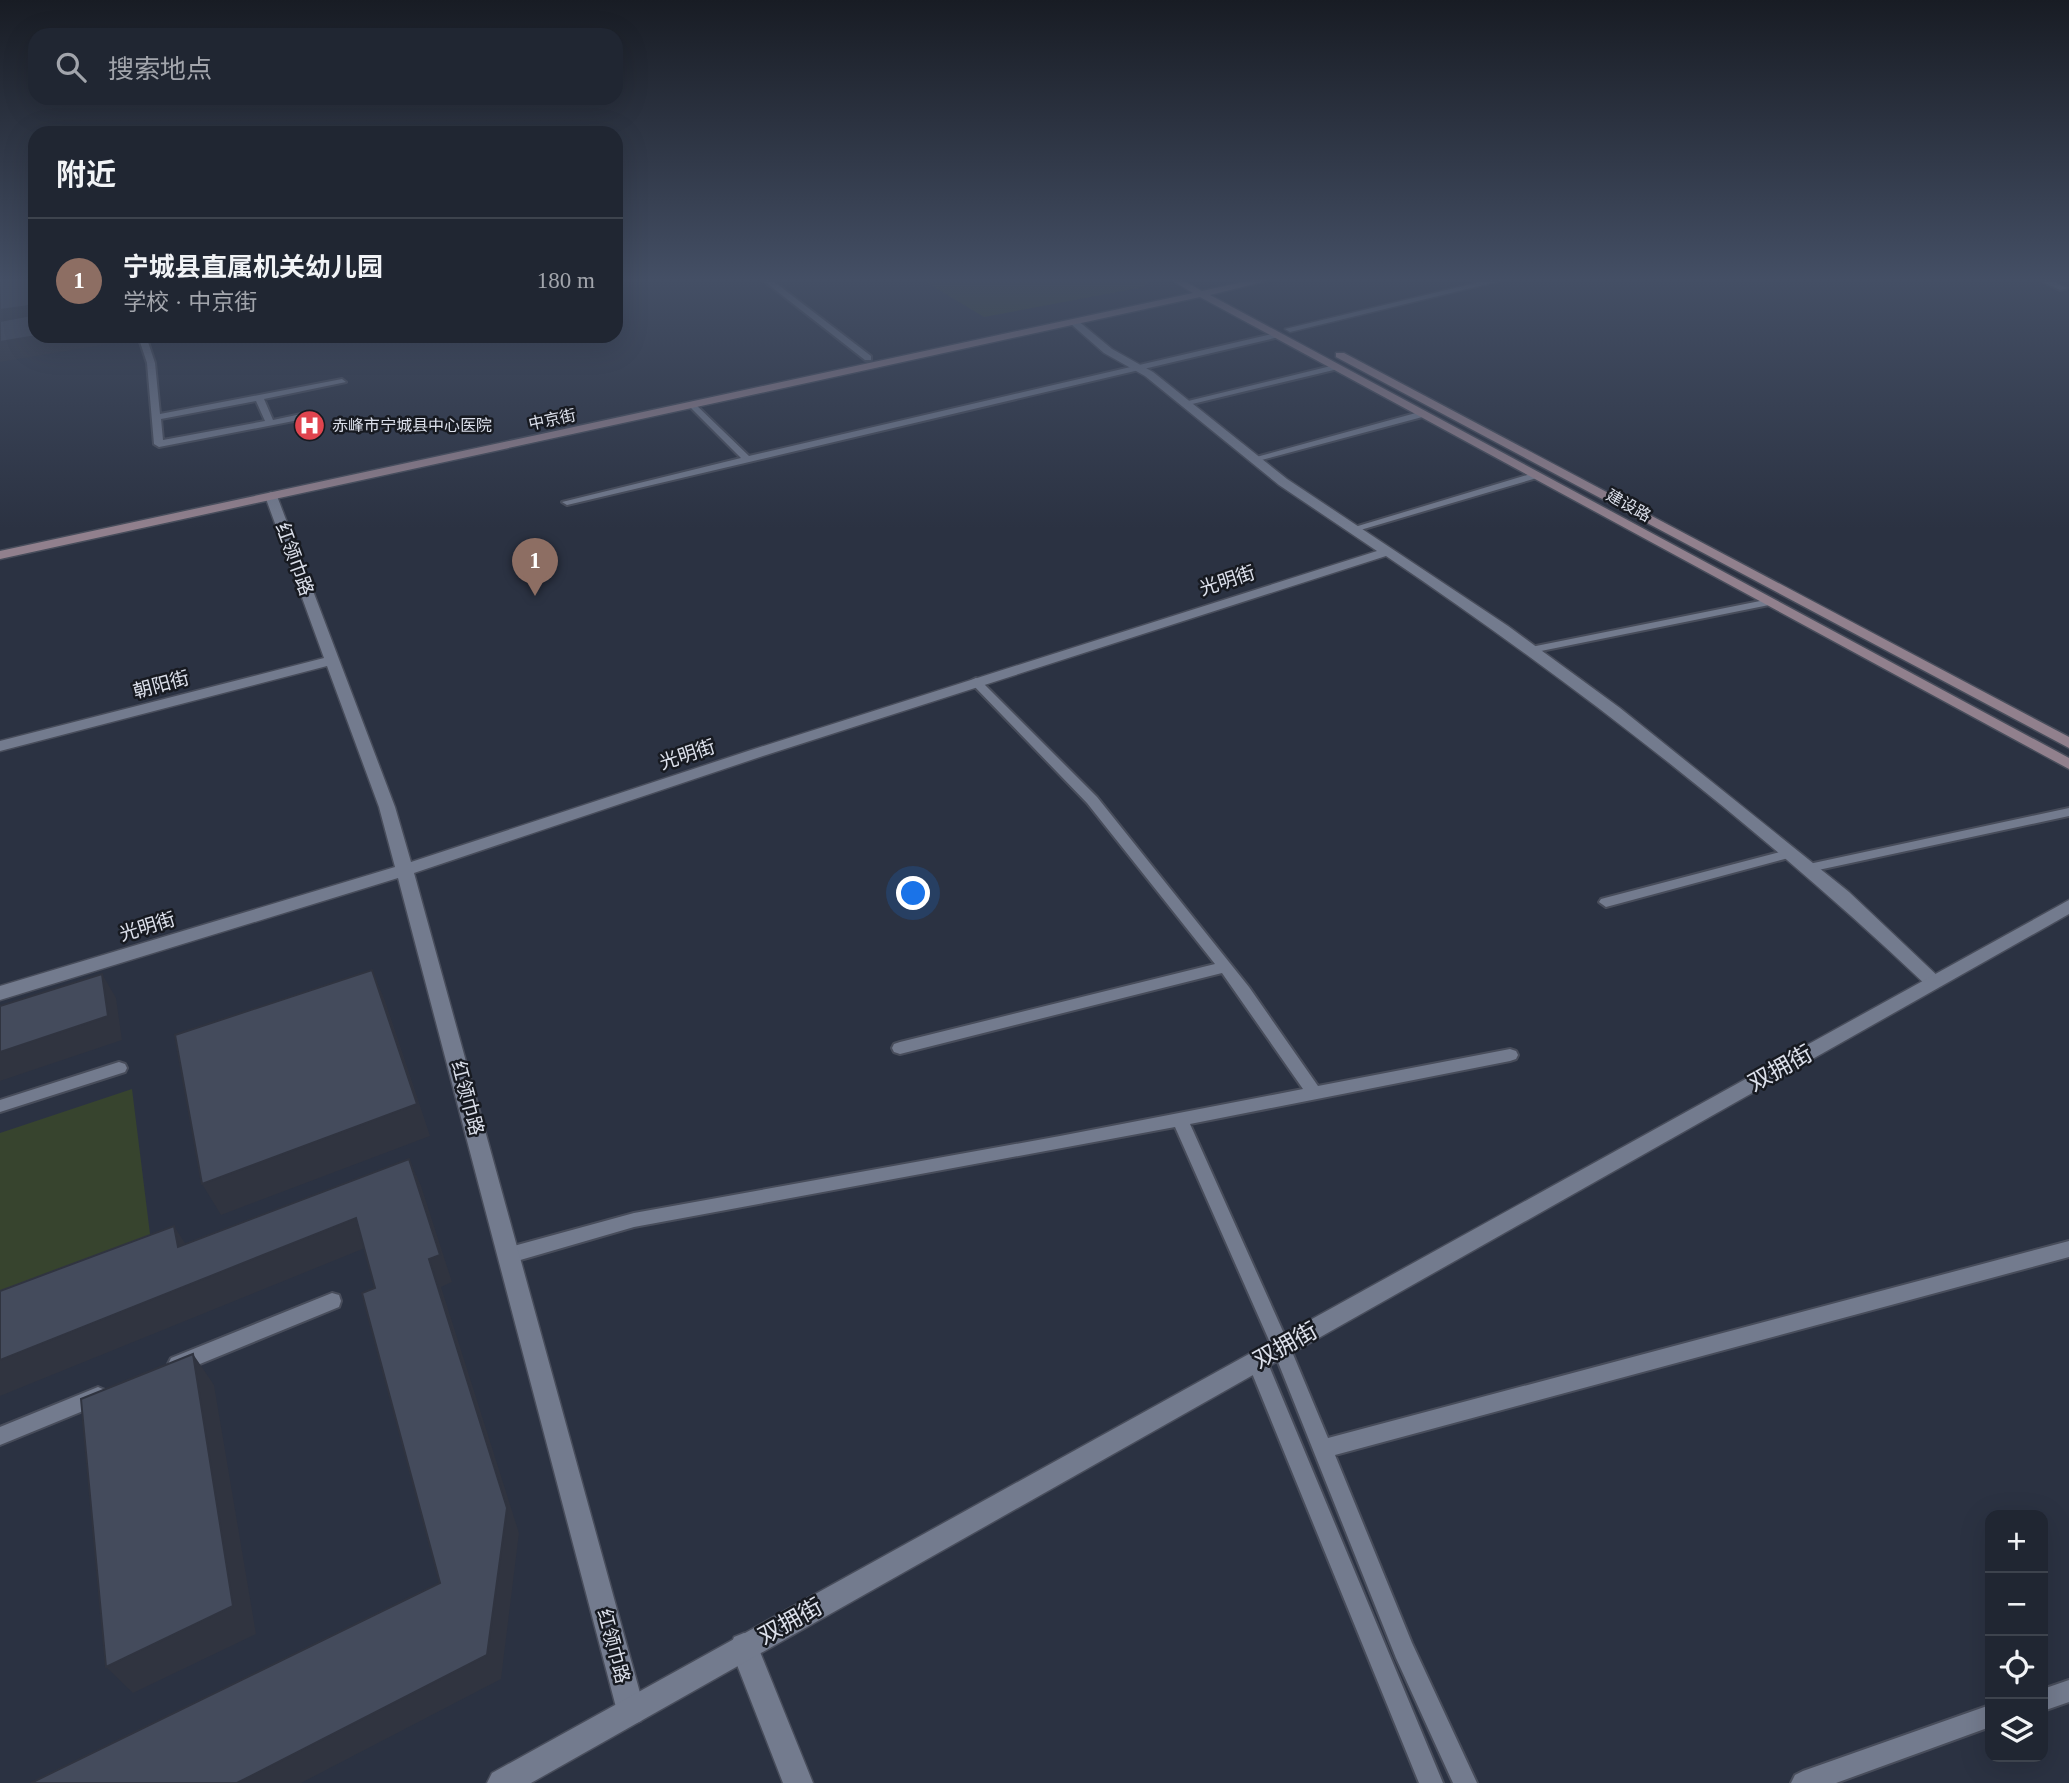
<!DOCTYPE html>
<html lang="zh">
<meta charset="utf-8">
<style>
:root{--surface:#202632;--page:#282e3a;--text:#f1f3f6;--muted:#a2a5ac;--line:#3d434d;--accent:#83bcfb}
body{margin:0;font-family:"Times New Roman","Noto Sans SC",serif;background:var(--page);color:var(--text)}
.controls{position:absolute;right:21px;bottom:21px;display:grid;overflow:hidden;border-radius:14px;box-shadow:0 7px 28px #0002}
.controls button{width:63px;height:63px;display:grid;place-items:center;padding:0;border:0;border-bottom:2px solid var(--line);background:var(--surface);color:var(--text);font:35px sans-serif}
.you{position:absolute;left:914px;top:894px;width:24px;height:24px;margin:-18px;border:5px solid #fff;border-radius:50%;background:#1a73e8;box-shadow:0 0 0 10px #1a73e833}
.badge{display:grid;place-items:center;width:46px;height:46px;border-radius:50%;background:var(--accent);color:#fff;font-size:23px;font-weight:700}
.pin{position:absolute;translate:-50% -58px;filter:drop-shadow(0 2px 4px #0008)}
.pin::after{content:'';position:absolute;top:37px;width:24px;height:21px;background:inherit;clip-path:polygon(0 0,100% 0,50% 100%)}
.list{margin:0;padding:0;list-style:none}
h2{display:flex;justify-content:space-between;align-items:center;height:91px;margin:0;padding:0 28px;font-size:30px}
h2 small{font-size:23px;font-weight:400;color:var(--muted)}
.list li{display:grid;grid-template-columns:46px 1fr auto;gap:21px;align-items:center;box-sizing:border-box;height:126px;padding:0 28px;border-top:2px solid var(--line)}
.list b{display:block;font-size:26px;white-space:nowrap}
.list p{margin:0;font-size:23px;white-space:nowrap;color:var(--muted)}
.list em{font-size:23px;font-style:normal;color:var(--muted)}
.icon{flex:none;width:38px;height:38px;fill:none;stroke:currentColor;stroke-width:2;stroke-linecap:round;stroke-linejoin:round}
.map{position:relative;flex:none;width:2069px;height:1783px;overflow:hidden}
.search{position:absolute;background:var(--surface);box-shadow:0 7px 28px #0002;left:28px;top:28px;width:595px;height:77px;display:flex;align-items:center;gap:18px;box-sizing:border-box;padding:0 24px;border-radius:21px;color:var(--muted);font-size:26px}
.panel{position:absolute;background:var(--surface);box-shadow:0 7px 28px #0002;left:28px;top:126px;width:595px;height:217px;border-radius:21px}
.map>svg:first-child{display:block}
.green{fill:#37442e}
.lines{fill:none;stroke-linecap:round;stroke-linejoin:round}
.service-casing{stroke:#484d5b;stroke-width:4}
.minor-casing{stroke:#484d5b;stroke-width:3}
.tertiary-casing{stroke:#484d5b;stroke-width:3}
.secondary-casing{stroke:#484d5b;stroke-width:3}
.service{fill:#737b8e;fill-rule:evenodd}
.minor{fill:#737b8e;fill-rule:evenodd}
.tertiary{fill:#737b8e;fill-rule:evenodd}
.secondary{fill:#91808d;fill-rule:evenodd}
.shaded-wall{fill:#303440}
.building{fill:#444b5c;stroke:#303440;stroke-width:2}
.labels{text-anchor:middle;stroke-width:5;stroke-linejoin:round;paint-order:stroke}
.far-street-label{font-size:16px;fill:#dce0eb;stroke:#171a21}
.far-poi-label{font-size:16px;fill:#dce0eb;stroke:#171a21;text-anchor:start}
.street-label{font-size:19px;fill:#dce0eb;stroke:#171a21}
.near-street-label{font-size:23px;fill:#dce0eb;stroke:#171a21}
</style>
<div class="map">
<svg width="2069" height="1783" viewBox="0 0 2069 1783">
<rect width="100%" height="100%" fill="#2b3242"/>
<path class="green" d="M 919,278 L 1149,278 L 1144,287 L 984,317 Z
M 132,1089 L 152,1250 L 0,1306 L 0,1133 Z"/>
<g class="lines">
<defs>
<path id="service" d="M 760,278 L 769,278 L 871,356 L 871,360 L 865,360 Z
M 2035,278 L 2046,278 L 2067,288 L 2060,290 Z
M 1276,333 L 1280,335 L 1279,337 L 567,505 L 562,502 L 741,458 L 690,407 L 689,405 L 693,402 L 749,456 Z
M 138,336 L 146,336 L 155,363 L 160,414 L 342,379 L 346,382 L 264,399 L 273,420 L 306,413 L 310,416 L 309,418 L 159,447 L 154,444 L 147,363 ZM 256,401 L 265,421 L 163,440 L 161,419 Z
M 1335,365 L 1339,367 L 1338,369 L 1184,406 L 1180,403 Z
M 1423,411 L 1426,412 L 1426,416 L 1254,462 L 1249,459 Z
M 1537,472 L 1542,475 L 1540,477 L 1357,531 L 1348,529 Z
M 1770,599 L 1774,600 L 1774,604 L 1531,653 L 1525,650 L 1531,647 Z
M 976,678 L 980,680 L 1097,797 L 1249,987 L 1318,1086 L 1510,1049 L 1516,1051 L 1518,1055 L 1516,1059 L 1510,1061 L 1190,1124 L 1290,1347 L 1328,1438 L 2069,1241 L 2069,1257 L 1335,1455 L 1412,1643 L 1477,1783 L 1453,1783 L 1396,1658 L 1272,1347 L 1175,1127 L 634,1227 L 510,1263 L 504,1260 L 501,1255 L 504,1250 L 510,1247 L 634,1213 L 1060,1136 L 1303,1089 L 1222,973 L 900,1054 L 894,1052 L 892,1048 L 894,1044 L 900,1042 L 1215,964 L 1087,803 L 972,684 L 972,680 Z
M 2069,808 L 2069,816 L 1809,872 L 1802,868 L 1809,864 Z
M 1791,849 L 1798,853 L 1796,856 L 1606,907 L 1599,902 L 1601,899 Z
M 119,1062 L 125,1064 L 127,1068 L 125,1072 L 0,1112 L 0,1100 Z
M 332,1293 L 339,1295 L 341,1301 L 339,1307 L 178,1373 L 171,1370 L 168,1364 L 171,1358 Z
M 1257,1352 L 1264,1355 L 1267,1361 L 1443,1783 L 1419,1783 L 1247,1361 L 1250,1355 Z
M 98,1387 L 105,1390 L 108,1396 L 105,1402 L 0,1445 L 0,1427 Z
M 2069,1680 L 2069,1702 L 2043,1711 L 2043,1689 Z
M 1990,1705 L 1990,1727 L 1836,1783 L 1791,1783 L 1795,1775 L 1803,1771 Z"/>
<path id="minor" d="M 1496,278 L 1512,278 L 1290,332 L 1285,329 Z
M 1071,320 L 1077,320 L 1112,349 L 1153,372 L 1287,479 L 1508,626 L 1620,708 L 1849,892 L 1943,981 L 1941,986 L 1927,986 C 1759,827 1577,685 1386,556 L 763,756 L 414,873 L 645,1711 L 641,1721 L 631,1725 L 621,1721 L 617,1711 L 398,878 L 0,1000 L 0,986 L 395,867 L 379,807 L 327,666 L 0,751 L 0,741 L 324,658 L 265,496 L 271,492 L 277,496 L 395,807 L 411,862 L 751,750 L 1377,551 L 1279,485 L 1145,376 L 1104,353 L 1071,324 Z
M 744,1633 L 754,1637 L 813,1783 L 783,1783 L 730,1647 L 734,1637 Z"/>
<path id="tertiary" d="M 2069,900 L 2069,914 L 531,1783 L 487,1783 L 492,1773 Z"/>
<path id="secondary" d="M 1168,278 L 1179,278 L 1202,291 L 1261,278 L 1278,278 L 1210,295 L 2069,758 L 2069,769 L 1200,297 L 0,559 L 0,551 L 1193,293 Z
M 1336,353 L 1344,353 L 2069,737 L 2069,748 L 1336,357 Z"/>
</defs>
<use href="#service" class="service-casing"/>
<use href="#minor" class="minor-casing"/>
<use href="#tertiary" class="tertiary-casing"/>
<use href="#secondary" class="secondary-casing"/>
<use href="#service" class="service"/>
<use href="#minor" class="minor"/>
<use href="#tertiary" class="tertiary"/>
<use href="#secondary" class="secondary"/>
</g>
<path class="shaded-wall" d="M 29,306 L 35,320 L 0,329 L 0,310 Z
M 36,336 L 137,336 L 136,338 L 126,341 L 0,362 L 0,342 Z
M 372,970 L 385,1001 L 430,1136 L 221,1215 L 202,1184 Z
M 102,974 L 116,998 L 122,1040 L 0,1081 L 0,1052 Z
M 409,1159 L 421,1186 L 452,1282 L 441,1287 L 519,1533 L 501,1679 L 301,1783 L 237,1783 L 487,1655 L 429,1259 Z
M 356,1218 L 370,1246 L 0,1396 L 0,1360 Z
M 174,1226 L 192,1254 L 178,1247 Z
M 193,1354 L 214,1385 L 256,1634 L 133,1693 L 106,1667 Z"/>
<path class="building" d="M 0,278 L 35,278 L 35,336 L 36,336 L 0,342 L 0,321 L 27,316 L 29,306 L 0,310 Z
M 372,970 L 417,1104 L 202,1184 L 175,1035 Z
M 102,974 L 108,1016 L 0,1052 L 0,1006 Z
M 409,1159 L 440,1255 L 429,1259 L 507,1508 L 487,1655 L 237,1783 L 31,1783 L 440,1583 L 362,1293 L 375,1288 L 356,1218 L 0,1360 L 0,1291 L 174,1226 L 178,1247 Z
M 193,1354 L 233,1606 L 106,1667 L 81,1399 Z"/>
<linearGradient id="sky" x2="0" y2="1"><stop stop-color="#181c24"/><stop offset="0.53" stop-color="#444f65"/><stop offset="1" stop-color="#444f65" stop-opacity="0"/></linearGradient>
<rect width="2069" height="528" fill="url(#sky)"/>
<defs>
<symbol id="hospital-disc" viewBox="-11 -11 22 22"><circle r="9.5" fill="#e0444e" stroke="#171a21"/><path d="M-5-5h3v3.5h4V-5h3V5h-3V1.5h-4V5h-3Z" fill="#fff"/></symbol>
</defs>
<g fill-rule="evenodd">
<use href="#hospital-disc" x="292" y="408" width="35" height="35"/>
</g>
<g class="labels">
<g class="far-street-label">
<text transform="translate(552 419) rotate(-12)" y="6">中京街</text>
<text transform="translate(1629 505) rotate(29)" y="6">建设路</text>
</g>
<g class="far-poi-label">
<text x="332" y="431">赤峰市宁城县中心医院</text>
</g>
<g class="street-label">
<text transform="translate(295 559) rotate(70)" y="7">红领巾路</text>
<text transform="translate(1227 580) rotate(-18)" y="7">光明街</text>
<text transform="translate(161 684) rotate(-15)" y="7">朝阳街</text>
<text transform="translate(687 754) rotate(-18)" y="7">光明街</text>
<text transform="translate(147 926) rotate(-17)" y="7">光明街</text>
<text transform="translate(468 1098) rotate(75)" y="7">红领巾路</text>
<text transform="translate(614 1646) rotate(75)" y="7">红领巾路</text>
</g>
<g class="near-street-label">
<text transform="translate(1780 1068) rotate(-29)" y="8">双拥街</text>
<text transform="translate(1285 1345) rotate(-29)" y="8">双拥街</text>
<text transform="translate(790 1621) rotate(-29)" y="8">双拥街</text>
</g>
</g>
</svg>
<div class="controls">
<button>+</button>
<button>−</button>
<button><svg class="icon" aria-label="locate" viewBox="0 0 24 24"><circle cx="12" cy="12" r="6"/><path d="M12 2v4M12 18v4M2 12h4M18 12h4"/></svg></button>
<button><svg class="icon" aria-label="layers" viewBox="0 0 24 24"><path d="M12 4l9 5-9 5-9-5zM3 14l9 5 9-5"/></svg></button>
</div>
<div class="you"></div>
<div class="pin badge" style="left:535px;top:596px;background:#8d6e63">1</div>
<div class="search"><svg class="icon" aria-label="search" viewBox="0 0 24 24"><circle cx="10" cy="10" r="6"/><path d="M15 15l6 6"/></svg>搜索地点</div>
<section class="panel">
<h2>附近<small></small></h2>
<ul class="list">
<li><span class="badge" style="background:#8d6e63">1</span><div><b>宁城县直属机关幼儿园</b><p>学校 · 中京街</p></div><em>180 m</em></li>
</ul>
</section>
</div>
